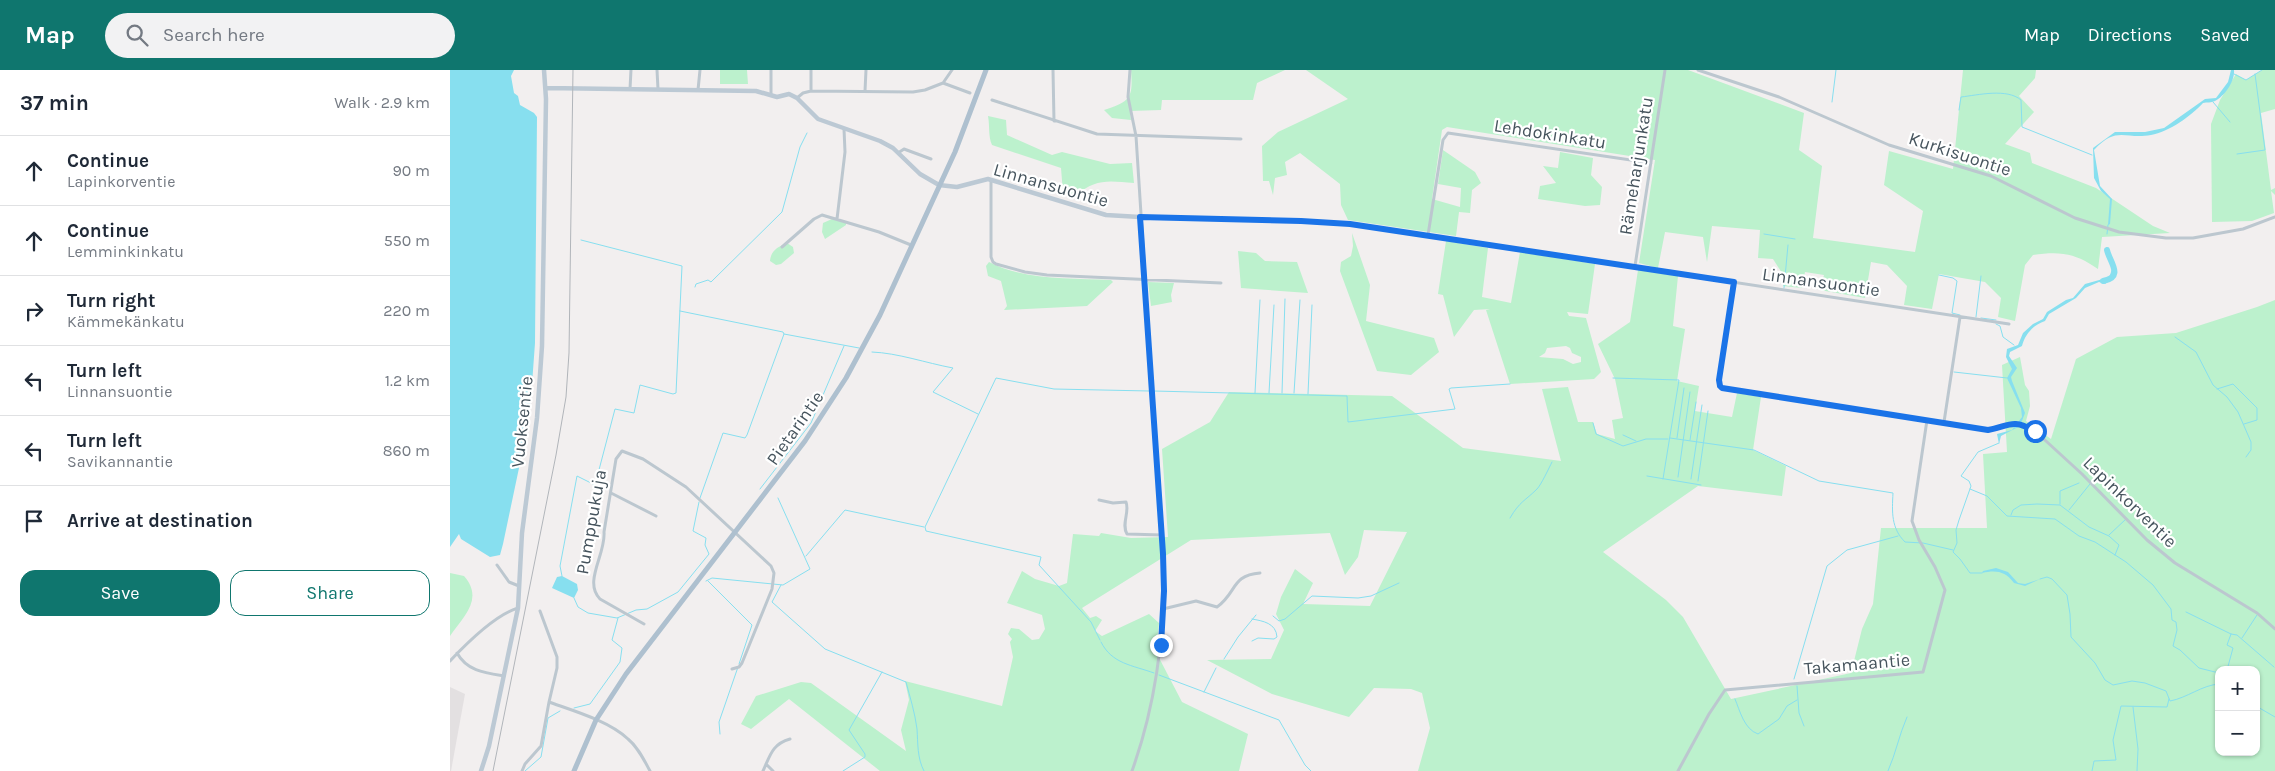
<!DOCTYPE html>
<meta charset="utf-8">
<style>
:root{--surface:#fff;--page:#f2f2f3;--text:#1f2937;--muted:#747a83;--line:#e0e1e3;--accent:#0f766e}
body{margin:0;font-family:Karla,sans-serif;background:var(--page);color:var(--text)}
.controls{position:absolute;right:15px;bottom:15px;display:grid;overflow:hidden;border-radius:10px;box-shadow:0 1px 4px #0004}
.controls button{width:45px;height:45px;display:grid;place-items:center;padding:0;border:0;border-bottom:1px solid var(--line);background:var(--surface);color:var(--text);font:25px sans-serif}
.stop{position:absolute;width:15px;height:15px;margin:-11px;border:4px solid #1a73e8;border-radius:50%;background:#fff}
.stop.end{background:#1a73e8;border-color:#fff;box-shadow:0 1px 5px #0008}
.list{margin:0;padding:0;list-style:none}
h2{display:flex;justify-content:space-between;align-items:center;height:65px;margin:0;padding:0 20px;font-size:21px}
h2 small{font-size:16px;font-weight:400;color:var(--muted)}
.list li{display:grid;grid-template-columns:32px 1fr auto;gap:15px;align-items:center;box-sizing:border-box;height:70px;padding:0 20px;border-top:1px solid var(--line)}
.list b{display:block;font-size:19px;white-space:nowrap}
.list p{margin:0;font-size:16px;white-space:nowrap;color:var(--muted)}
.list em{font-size:16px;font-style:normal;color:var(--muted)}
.actions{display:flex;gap:10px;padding:15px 20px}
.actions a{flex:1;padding:11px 0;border:1px solid var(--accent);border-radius:15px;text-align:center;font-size:18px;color:var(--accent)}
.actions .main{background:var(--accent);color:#fff}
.icon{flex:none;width:28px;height:28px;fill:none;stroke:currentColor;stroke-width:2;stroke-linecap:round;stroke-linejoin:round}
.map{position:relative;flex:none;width:1825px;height:701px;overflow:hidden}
header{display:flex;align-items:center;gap:30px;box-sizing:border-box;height:70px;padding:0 25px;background:var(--accent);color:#fff}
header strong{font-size:24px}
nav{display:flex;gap:28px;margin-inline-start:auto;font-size:18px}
.search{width:350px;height:45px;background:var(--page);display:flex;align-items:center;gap:12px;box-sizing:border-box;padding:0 18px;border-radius:28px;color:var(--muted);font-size:19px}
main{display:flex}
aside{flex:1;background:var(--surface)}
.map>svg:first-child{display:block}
.education{fill:#e3e0e1}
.green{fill:#bcf1cd;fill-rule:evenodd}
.water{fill:#87dfef}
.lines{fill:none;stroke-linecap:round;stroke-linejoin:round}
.stream{stroke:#87dfef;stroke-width:1}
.river{stroke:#87dfef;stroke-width:6}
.street{stroke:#bcc7cf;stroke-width:3}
.secondary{stroke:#bcc9d4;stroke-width:4.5}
.primary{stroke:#aec0cf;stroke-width:5}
.rail{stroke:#b1b5ba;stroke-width:1}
.route{stroke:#1a73e8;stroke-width:6}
.labels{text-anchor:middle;stroke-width:4.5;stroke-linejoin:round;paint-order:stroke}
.street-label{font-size:18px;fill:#46545d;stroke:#fff}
</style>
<header>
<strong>Map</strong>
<div class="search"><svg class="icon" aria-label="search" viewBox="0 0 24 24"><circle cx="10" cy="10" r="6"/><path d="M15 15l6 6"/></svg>Search here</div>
<nav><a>Map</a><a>Directions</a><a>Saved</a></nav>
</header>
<main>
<aside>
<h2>37 min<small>Walk · 2.9 km</small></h2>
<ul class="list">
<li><svg class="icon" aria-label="ahead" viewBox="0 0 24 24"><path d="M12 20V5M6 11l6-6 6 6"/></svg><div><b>Continue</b><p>Lapinkorventie</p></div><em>90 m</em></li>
<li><svg class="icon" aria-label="ahead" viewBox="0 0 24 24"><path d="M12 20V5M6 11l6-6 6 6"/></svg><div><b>Continue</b><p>Lemminkinkatu</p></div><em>550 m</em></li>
<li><svg class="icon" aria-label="right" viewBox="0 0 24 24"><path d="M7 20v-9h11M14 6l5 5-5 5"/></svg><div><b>Turn right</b><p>Kämmekänkatu</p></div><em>220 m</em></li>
<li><svg class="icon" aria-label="left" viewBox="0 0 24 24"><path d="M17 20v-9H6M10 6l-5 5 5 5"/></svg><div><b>Turn left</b><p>Linnansuontie</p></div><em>1.2 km</em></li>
<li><svg class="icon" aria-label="left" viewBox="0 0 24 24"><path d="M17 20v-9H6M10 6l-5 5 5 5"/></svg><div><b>Turn left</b><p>Savikannantie</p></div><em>860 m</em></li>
<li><svg class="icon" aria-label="arrive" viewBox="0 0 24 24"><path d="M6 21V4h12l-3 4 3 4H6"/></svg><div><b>Arrive at destination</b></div></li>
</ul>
<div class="actions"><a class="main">Save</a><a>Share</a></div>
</aside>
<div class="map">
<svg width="1825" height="701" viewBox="0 0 1825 701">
<rect width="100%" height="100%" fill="#f2efef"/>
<path class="education" d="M 0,617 L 15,624 L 1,701 L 0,701 Z"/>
<path class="green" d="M 270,0 L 297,0 L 298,14 L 270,14 Z
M 681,0 L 835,0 L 807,13 L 803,30 L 712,30 L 711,40 L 680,41 L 681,50 L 662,48 L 654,40 C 681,31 683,28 681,0 Z
M 856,0 L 1238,0 L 1354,43 L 1349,80 L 1372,96 L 1363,168 L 1465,182 L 1473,141 L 1434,115 L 1439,81 L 1503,99 L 1513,0 L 1586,0 L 1585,8 L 1569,26 L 1584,42 L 1555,74 L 1580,83 L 1582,93 L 1646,118 L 1703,156 L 1720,163 L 1652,167 L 1648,199 C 1625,183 1610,181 1583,185 L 1575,195 L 1565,251 L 1548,247 L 1551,228 L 1535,212 L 1489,204 L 1482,239 L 1454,235 L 1457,216 L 1437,195 L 1421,192 L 1415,228 L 1370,220 L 1374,205 L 1355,202 L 1352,218 L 1333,216 L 1332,203 L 1323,189 L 1308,188 L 1310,160 L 1262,156 L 1257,192 L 1253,167 L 1215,162 L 1208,198 L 1189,193 L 1205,90 L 997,57 L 992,60 L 982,129 L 1010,137 L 1011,118 L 988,114 L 993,80 L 1025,102 L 1031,113 L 1022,120 L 1020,143 L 1009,142 L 1006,166 L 898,150 L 891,135 L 890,114 L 850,83 L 835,92 L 837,105 L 825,108 L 823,125 L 819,111 L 813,111 L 812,76 L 828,62 L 898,29 Z
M 1812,0 L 1825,0 L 1825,39 L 1811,43 L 1821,120 L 1825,118 L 1825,125 L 1821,121 L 1824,143 L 1802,151 L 1762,152 L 1761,54 L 1770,30 L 1786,4 L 1796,10 Z
M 538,46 L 556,50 L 557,65 L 602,85 L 612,82 L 660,94 L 682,93 L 684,113 C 659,111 645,108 626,126 L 613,123 L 611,98 L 542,75 C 538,66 540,57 538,46 Z
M 1110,82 L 1143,88 L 1141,105 L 1152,117 L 1150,135 L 1135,136 L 1088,129 L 1090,116 L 1106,113 L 1093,96 L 1108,98 Z
M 382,149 L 396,153 L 396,155 L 375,169 L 372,162 L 373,153 Z
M 902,163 L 920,215 L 916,251 L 984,268 L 989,282 L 961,305 L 927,301 L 890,201 L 891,192 L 901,186 L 903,176 Z
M 996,171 L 1038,178 L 1032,227 L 1061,233 L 1070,182 L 1145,194 L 1138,244 L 1117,242 L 1119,246 L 1136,248 L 1151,302 L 1144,309 L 1060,314 L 1036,240 L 1040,239 L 1024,240 L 1004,267 L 993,225 L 988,224 ZM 1116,276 L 1120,278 L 1122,283 L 1131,287 L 1131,292 L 1123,294 L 1113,289 L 1089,287 L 1095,283 L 1097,278 Z
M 337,173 L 343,177 L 344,183 L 331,194 L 326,195 L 320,191 C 321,180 328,177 337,173 Z
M 788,181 L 806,183 L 815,191 L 847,192 L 858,223 L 791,218 Z
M 539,192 C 576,211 620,208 661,210 L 663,212 L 637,236 L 554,240 L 557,236 L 551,211 L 538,206 L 536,196 Z
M 1188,200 L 1228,206 L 1223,256 L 1235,259 L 1227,311 L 1249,316 L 1245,341 L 1282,347 L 1287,323 L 1311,327 L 1303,380 L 1336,396 L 1332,426 L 1248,416 L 1153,482 L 1216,530 L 1233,547 L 1281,629 L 1401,603 L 1412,559 L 1423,534 L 1431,458 L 1537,458 L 1533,384 L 1557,382 L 1552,295 L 1570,287 L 1575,315 L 1579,321 L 1580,336 L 1576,351 L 1601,369 L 1626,289 L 1667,267 L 1726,263 L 1807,237 L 1825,230 L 1825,701 L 968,701 L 980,658 L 972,623 L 961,619 L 924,618 L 899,647 L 822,624 L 757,590 L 821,589 L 834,560 L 826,544 L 831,527 L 845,499 L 863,513 L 853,534 L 920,536 L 957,462 L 914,460 L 908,487 L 895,505 L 880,463 L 741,470 L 632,538 L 640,548 L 646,546 L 652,550 L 645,561 L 652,566 L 699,544 L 709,553 L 706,582 L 732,632 L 798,664 L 789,701 L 430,701 L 339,629 L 301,659 L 291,654 L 306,626 L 351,612 L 361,613 L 456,681 L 451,660 L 459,630 L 455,611 L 552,636 L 563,587 L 560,572 L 562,569 L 558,564 L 561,558 L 569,559 L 582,570 L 589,569 L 595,559 L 592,545 L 557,533 L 572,501 L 585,509 L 609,516 L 617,513 L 623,464 L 649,466 L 651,463 L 681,468 L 718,467 L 712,379 L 760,352 L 779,322 L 942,326 L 1013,378 L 1111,391 L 1092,319 L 1118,317 L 1128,352 L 1143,352 L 1147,364 L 1165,369 L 1162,350 L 1173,348 L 1165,309 L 1148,274 L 1180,252 ZM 1769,600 L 1806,600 L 1806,682 L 1769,682 Z
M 698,212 L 724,213 L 721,225 L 722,232 L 701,236 Z
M 0,503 L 14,506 C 34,529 14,546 0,566 Z"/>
<path class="water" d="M 0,0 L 64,0 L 61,6 L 64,23 L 68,26 L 70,35 L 84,43 L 87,47 L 85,273 L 81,328 L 73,379 L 53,474 L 50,485 L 40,487 L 11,469 L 9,464 L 0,477 Z
M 1781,0 L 1784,0 C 1785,11 1775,26 1765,31 C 1761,33 1757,32 1753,33 C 1741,46 1719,62 1701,65 C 1675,70 1667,55 1644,80 L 1650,116 L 1662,129 L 1660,154 L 1658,155 L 1660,129 L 1651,121 L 1644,108 L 1643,78 L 1665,62 L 1695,62 L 1714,58 L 1755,29 L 1766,28 L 1778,12 Z
M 1660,207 L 1658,212 L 1655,214 L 1649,212 L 1635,218 L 1626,228 L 1599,244 L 1595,251 C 1583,255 1575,264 1572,276 L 1560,282 L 1559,286 L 1567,298 L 1561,307 L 1562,311 L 1575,343 L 1570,356 L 1551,366 L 1549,374 L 1547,364 L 1562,360 L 1572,347 L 1571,338 L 1557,308 L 1562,299 L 1556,287 L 1557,279 L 1568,275 L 1573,263 L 1583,254 L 1593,249 L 1597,242 L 1616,230 L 1623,228 L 1635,214 Z
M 1546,498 L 1558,502 L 1568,513 L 1575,514 L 1590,509 L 1575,516 L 1564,513 C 1555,501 1546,500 1532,503 L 1533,501 Z
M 112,506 L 127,514 L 128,520 L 124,528 L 102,518 L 107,507 Z"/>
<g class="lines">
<path class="stream" d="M 1784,4 L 1796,10 L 1812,0
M 1382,32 L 1386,0
M 1763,32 L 1780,52
M 1509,40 L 1511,27 C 1528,25 1557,18 1571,30 L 1572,57 L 1642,85
M 1787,84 L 1815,80 L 1805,4
M 1314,164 L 1345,169
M 1657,164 L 1658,155
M 1658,188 L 1663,197 L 1660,207
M 1489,205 L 1503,208 L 1507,211 L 1502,243 L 1510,245
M 245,217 L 246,214 L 258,210 L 261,212 L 332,142 L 350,77 L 357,63
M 1334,218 L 1338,175
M 230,241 L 333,262 L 334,264 L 297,365 L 295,368 L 273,363 L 250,428
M 1526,247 L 1531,206
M 1531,248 L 1546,250
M 1546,254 L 1550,256 L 1553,267 L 1564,275
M 334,264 L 409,278
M 1725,267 L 1746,282 L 1763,315 L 1777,327 L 1788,342 L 1801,372 L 1801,380 L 1796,387
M 422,282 C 448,283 476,293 503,298 L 483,322 L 528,344
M 1504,302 L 1557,308
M 1163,308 L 1229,310 L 1213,409
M 1767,319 L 1783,314 L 1807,338 L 1807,350 L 1794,354
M 704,321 L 897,326 L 898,352 L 1005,339 L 999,319 L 1001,318 L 1060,314
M 805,323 L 810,230
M 819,323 L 824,235
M 832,323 L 835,229
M 844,323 L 850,230
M 858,324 L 862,235
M 1143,353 L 1146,364 L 1173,376 L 1196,369 L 1218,369
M 1173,365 L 1186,371
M 1220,368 L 1304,380 L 1369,411 L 1443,423 C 1442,442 1441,458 1455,472 L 1473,473 L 1503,480
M 1227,368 L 1234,318
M 1240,370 L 1246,332
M 1197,406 L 1251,415
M 1228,407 L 1240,322
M 1241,409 L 1252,335
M 1248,411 L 1258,341
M 310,419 L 361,353 L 394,276
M 1520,419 L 1537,426 L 1557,446 L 1605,449 L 1629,466 L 1645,472 L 1676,492 L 1703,515 L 1721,539 L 1722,550 L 1726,552 L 1727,560 L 1723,576 L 1730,580 L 1749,598 L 1769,603
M 1610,434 L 1610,421 L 1629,413
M 1619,440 L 1640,414
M 1561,445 L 1563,440 L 1571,435 L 1587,434 L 1610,435 L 1639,457 L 1659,466 L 1669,475 L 1665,485
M 1060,448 C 1070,431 1075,431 1087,419 C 1091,415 1099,398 1102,392
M 1659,465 L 1676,449
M 356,486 L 395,440 L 474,457
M 1532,503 L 1520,503 L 1510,489 L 1503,482 L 1507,473 L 1506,460 L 1509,450 L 1521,416 L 1519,411 L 1511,406 L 1528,382 L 1549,373
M 112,506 L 110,496 L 127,406 L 145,415 L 165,339 L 184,343 L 190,315 L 223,324 L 226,323 L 232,196 L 131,170
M 1590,509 L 1597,507 L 1602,509 L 1617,525 L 1620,544 L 1621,567 L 1645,593 L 1655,610 L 1663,615 L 1682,611 L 1695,613 L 1716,621 L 1720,631 C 1737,628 1752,615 1769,614
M 256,511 L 262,508 L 333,515 L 360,499 L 328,428
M 258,511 L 302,555 L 289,594
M 331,515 L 322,532 L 375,579 L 456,612 C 460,627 465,643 467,659 C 468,673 467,688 474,701
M 124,528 L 128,537 L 138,543 L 167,548 L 186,540 L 197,539 L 228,522 L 259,484 L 255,475 L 256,468 L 243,461 L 249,432
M 1736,542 L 1781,564 L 1787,565 L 1824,597
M 823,546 L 829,551 L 835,549 L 862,526 L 908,528 L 921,526 L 949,513
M 1792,568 L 1807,545
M 650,570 L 641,552 L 589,495 L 591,487 L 476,461 L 475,457 L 546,308 L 604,319 L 699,321
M 802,571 L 808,568 L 824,569 L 827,567 C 826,553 813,551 802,549
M 651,572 C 662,594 682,595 704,603
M 774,589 L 788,567 L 806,545
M 1777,600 L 1783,578 L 1777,575 L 1781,564
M 709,605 L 829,650 L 855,695 L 861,701
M 1344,609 L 1377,496 L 1397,480 L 1448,466
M 1347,616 L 1349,643 L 1354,656
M 754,622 L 766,598
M 1285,629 C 1290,641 1294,659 1308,664 L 1329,649 L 1337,636 L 1347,630
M 1806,636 L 1825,647
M 1683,637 L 1688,679 L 1687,701
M 124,638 L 140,634 L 170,592 L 172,578 L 162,570 L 168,548
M 270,664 L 269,652 L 288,597
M 75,701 L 91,687 L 98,648 L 110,641
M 393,701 L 415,687 L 415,684 L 399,660 L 432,602
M 1438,701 C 1446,683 1449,665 1457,647
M 1642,701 L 1644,691 L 1666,690 L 1663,670 L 1671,636 L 1717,637 L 1719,629"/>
<path class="river" d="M 1653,211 C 1675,207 1659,191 1657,180"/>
<path class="street" d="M 207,0 L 208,19
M 603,0 L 604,51
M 680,0 L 678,27 L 686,66 L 714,503 C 714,570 705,637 682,701
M 1248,0 L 1329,27 L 1439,75 L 1541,106 L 1625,148 L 1669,162 L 1716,168 L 1743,168 L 1793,159 L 1825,147
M 493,13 L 502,0
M 180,19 L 181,0
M 248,20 L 250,0
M 361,21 L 361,0
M 415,21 L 416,0
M 321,25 L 321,0
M 347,28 L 353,23 L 361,21 L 463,22 L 475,20 L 493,13 L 520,23
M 542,30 L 647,64 L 791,69
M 448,83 L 454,79 L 481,89
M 541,110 L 541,187 L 543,192 L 546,194 L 575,202 L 597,205 L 771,213
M 690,147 L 851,151 L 900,154 L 1559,254
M 387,149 L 395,82 L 394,59
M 978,165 L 993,70 L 998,63 L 1201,93
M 332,177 L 364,149 L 372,145 L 429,162 L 461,175
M 1185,196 L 1215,0
M 1284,212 L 1269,310 L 1269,316 L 1272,318 L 1538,360 C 1561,356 1561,348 1585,361 L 1632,404 L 1697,470 L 1725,493 L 1807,543 L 1825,559
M 1494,352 L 1510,247
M 161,423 L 206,446
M 649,430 L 663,433 L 676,432 C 680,442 671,454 677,464 L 712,465
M 47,495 L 59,512 L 69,516
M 713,539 L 746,531 L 767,537 C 787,523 781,505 810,503
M 90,541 L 107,587 L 107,598 L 99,632
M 194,554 L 150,529 C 133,512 156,484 154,462 L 166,389 L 172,381 L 193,389 L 236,417 L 321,496 L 324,503 L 322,519 L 292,593 L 289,597 L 282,599
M 7,583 C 17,601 35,603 54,606
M 0,591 C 16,574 45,545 68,538
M 316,694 L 323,701
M 72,701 L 75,694 L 91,676 L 99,632 C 124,641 159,651 178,669 C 188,677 194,690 200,701
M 313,701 C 320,686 322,674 340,669
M 1228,701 L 1259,644 L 1275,620 L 1473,602 L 1495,520 L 1485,497 L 1469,470 L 1462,451 L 1477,350"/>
<path class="secondary" d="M 96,18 L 306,21 L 327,27 L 339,24 L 347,28 L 368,49 L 430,71 L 443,78 L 470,104 L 489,115 L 507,117 L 538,109 L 656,145 L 690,147
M 31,701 L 39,676 L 68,538 L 72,463 L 87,348 L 92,276 L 96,29 L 94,0"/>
<path class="primary" d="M 124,701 L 146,650 L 176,604 L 355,371 L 396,308 L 430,245 L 505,82 L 536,0"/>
<path class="rail" d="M 43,701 L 106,385 L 116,327 L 119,283 L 123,0"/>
</g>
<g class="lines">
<path class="route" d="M 711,575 L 714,521 L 713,484 L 690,147 L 851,151 L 900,154 L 1284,212 L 1269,310 L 1270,316 L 1272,318 L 1538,360 C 1560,356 1561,348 1585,361"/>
</g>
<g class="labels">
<g class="street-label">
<text transform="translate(1100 64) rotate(9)" y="6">Lehdokinkatu</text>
<text transform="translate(1510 84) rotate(18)" y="6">Kurkisuontie</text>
<text transform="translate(1186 96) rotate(-81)" y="6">Rämeharjunkatu</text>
<text transform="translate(601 115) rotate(16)" y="6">Linnansuontie</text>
<text transform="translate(1371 212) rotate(8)" y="6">Linnansuontie</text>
<text transform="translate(72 352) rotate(-84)" y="6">Vuoksentie</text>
<text transform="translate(345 358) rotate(-55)" y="6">Pietarintie</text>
<text transform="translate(1680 432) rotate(44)" y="6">Lapinkorventie</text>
<text transform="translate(141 452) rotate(-80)" y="6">Pumppukuja</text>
<text transform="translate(1407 594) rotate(-5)" y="6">Takamaantie</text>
</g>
</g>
</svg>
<div class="controls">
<button>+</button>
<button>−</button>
</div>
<div class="stop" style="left:1585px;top:361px"></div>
<div class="stop end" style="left:711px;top:575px"></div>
</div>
</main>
